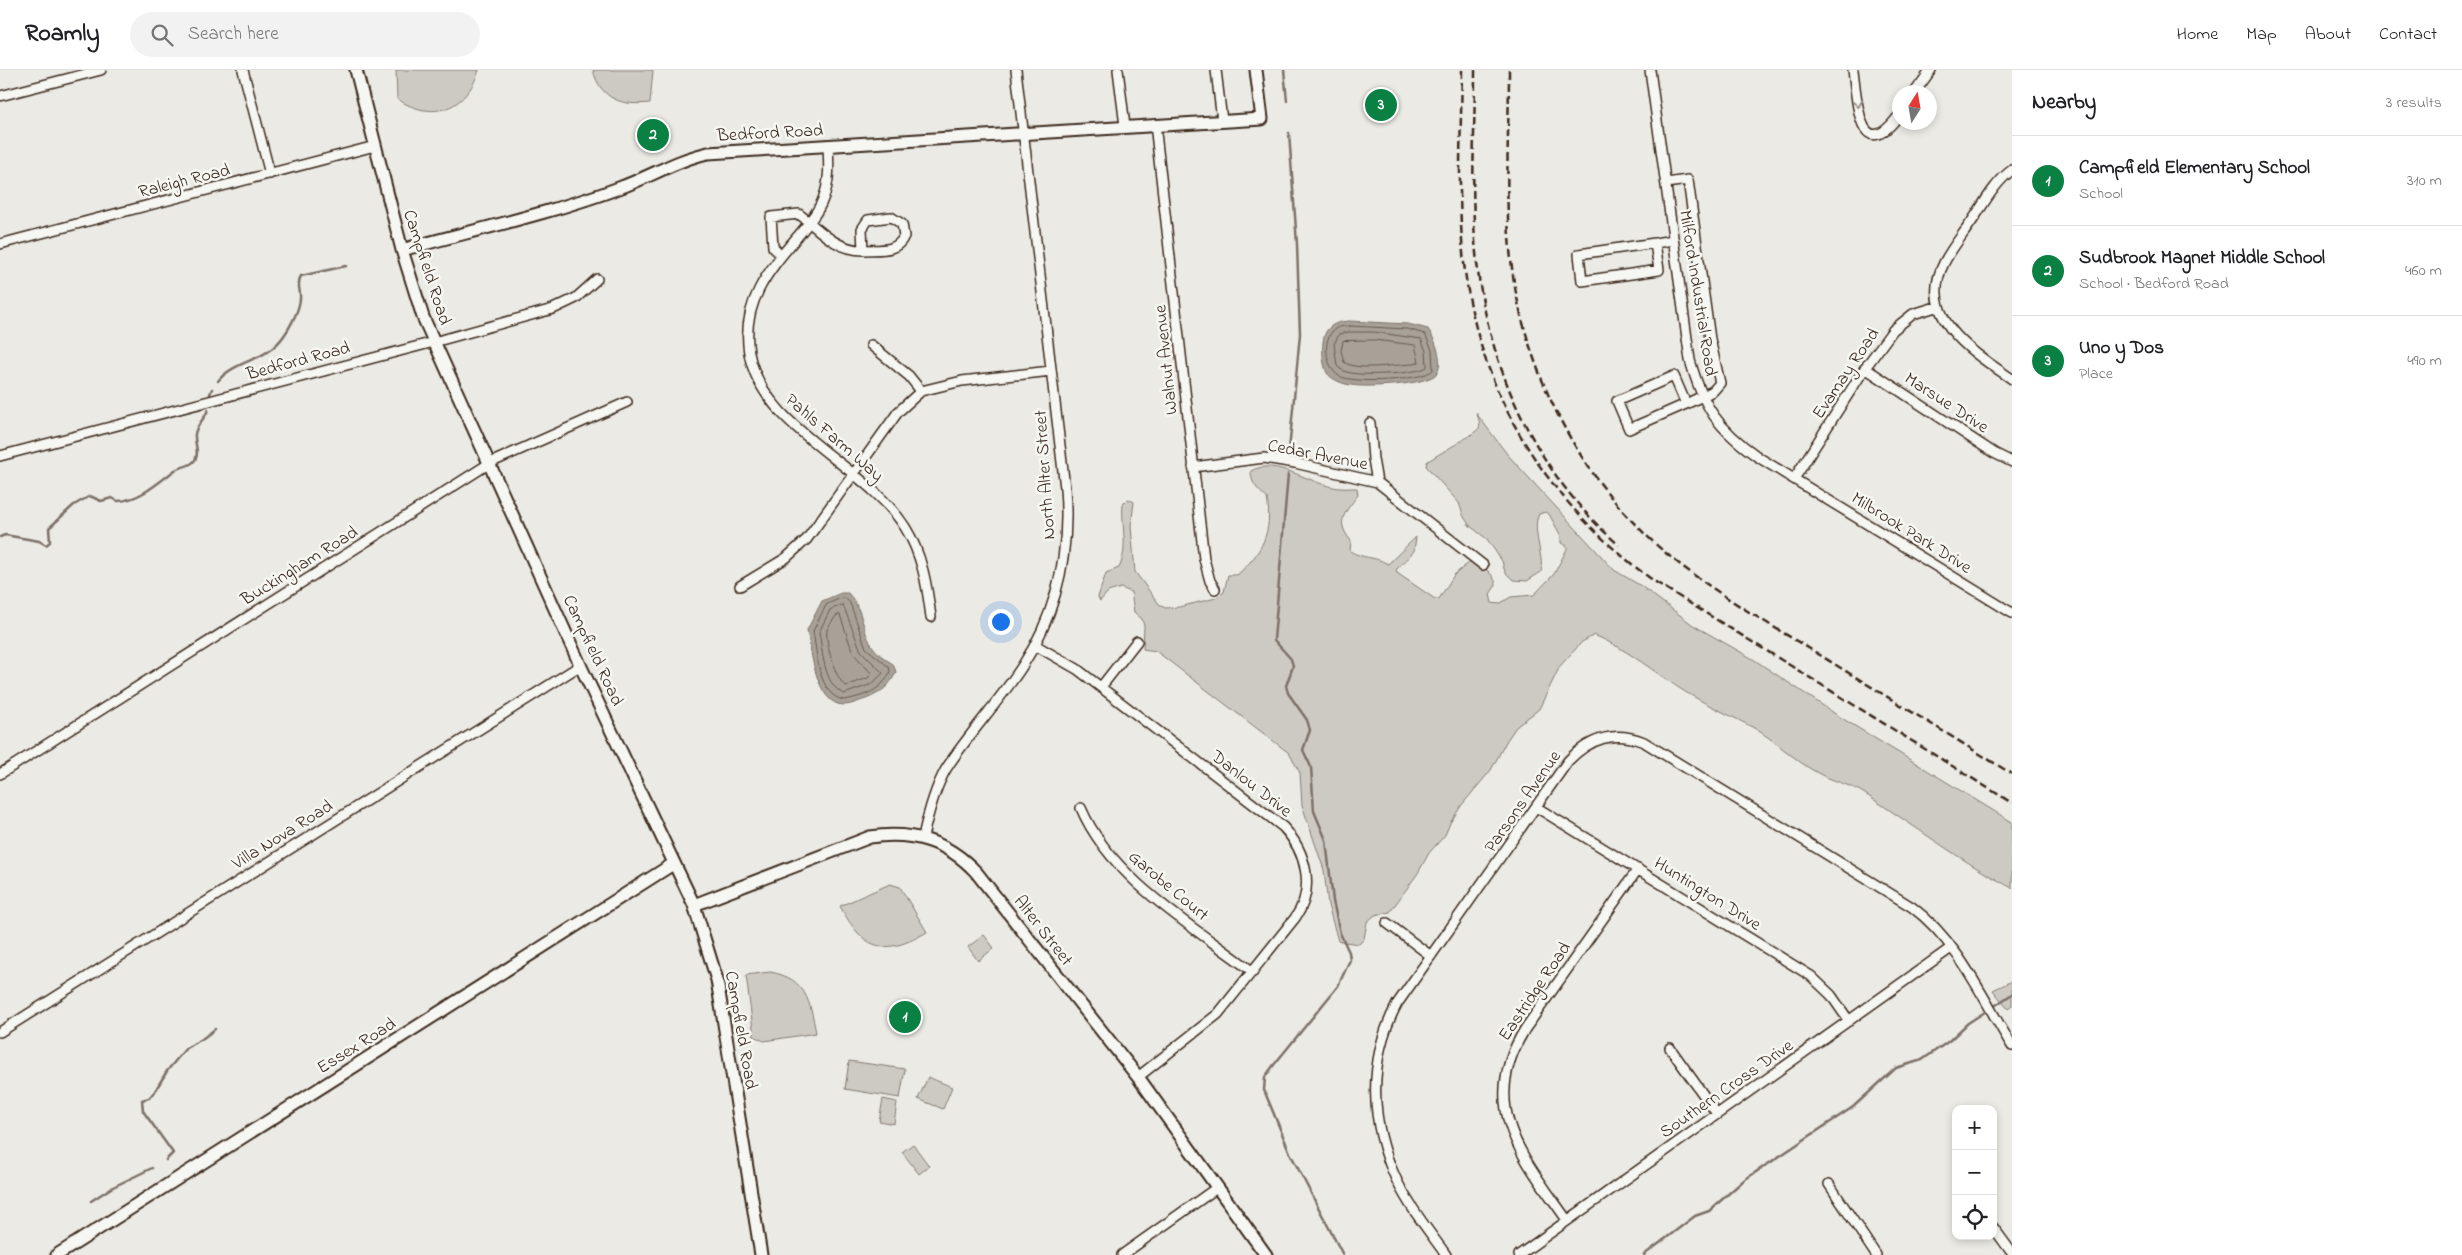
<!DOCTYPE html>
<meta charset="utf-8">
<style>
:root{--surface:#fff;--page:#f2f2f2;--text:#202124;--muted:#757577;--line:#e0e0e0;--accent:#0b8043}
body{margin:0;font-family:"Indie Flower",sans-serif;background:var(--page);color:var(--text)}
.controls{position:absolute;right:15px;bottom:15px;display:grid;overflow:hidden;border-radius:10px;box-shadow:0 2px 8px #0003}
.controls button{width:45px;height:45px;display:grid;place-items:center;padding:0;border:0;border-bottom:1px solid var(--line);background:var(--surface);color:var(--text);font:25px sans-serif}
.compass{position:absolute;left:1892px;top:15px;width:45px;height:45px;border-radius:50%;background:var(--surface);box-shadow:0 2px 8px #0003;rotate:11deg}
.you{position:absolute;left:1000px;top:551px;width:18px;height:18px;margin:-12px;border:4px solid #fff;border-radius:50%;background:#1a73e8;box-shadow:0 0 0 8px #1a73e833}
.badge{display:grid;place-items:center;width:32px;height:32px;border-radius:50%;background:var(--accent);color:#fff;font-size:16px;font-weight:700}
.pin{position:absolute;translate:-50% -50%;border:2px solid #fff;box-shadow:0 1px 5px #0006}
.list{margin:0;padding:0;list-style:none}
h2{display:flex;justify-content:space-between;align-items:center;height:65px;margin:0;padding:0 20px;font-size:21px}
h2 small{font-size:16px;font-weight:400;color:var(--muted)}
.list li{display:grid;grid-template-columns:32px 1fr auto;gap:15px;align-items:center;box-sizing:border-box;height:90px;padding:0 20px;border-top:1px solid var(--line)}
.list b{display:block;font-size:19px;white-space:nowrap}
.list p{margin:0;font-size:16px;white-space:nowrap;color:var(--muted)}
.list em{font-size:16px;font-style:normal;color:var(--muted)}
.icon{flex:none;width:28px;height:28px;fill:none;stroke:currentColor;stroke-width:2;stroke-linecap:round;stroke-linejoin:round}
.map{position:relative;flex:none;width:2012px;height:1185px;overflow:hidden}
header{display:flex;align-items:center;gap:30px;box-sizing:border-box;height:70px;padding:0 25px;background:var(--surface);border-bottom:1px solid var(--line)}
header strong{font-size:24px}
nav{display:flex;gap:28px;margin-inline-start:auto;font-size:18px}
.search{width:350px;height:45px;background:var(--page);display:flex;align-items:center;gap:12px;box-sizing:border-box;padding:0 18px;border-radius:28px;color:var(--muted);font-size:19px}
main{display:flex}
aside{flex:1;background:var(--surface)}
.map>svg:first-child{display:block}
.green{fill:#cdcac4;stroke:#847a71}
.water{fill:#a8a198;stroke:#7c7167}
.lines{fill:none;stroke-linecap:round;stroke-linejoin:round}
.shore{stroke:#675a4f;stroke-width:1}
.stream{stroke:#7c7167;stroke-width:2.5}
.minor-casing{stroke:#3b2a1e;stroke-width:12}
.tertiary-casing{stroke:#3b2a1e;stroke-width:15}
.minor{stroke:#f6f6f2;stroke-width:9}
.tertiary{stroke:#f6f6f2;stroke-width:11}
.rail{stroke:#3b2a1e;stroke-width:2.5;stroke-dasharray:8 4;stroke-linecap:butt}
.oneway{stroke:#989088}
.labels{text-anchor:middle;stroke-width:5;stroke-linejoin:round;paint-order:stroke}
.street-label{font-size:18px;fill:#3b2a1e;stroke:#f6f6f2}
</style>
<header>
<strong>Roamly</strong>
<div class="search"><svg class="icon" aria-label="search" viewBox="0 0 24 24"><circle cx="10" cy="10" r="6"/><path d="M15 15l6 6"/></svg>Search here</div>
<nav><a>Home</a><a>Map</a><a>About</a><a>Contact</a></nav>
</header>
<main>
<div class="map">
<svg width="2012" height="1185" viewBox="0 0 2012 1185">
<rect width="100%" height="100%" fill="#ebeae5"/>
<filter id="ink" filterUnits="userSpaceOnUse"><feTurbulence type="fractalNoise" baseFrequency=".02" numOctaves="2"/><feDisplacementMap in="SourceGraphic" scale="10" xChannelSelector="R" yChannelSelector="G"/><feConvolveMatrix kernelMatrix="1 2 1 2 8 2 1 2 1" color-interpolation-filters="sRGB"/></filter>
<g filter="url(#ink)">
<path class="green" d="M 396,0 L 479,0 C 466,40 433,52 397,29 Z
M 593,0 L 653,0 L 650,33 C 622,36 601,30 593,0 Z
M 1476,343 L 1507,384 L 1614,500 L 1641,516 L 1693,555 L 1753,589 L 1840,647 L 2012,752 L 2012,818 C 1960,791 1914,755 1865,724 C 1850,714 1831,711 1816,702 C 1794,690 1776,671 1754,658 C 1732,646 1709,636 1687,623 C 1656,604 1628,579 1594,565 L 1582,572 L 1560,596 L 1539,639 L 1516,657 L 1507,670 L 1491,700 L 1461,736 L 1450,753 L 1445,765 L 1429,783 L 1418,803 L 1390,842 L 1375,845 L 1367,852 L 1364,869 L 1359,874 L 1338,871 L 1328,835 L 1324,800 L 1302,735 L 1300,703 L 1289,683 L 1156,581 L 1143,579 L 1144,556 L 1142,549 L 1134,542 L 1131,522 L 1121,518 L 1108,522 L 1100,531 L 1098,527 L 1106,503 L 1119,498 C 1129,477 1121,457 1123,434 L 1128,429 L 1134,432 L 1131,456 L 1135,502 L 1159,534 L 1165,538 L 1179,537 L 1216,528 L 1224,522 L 1228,505 L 1237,505 C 1262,483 1273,462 1267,428 C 1258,420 1251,414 1251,401 C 1274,387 1310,413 1333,417 C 1341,419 1349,418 1357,418 L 1358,425 C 1344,444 1335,451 1351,471 L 1350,481 C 1365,490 1372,485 1388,494 L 1416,467 L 1414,481 L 1396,500 L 1397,503 L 1435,529 L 1439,529 L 1454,505 L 1471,491 C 1482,495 1494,503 1496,515 L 1490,524 L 1492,533 L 1499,534 L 1511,527 L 1534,525 L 1554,504 L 1567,479 L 1567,476 L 1561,473 L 1561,466 L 1549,444 L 1545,442 L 1539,444 C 1531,460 1544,484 1541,502 L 1527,511 L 1513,510 L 1505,502 L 1502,491 L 1487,469 L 1470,456 L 1464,447 L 1459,433 L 1426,396 L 1427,392 C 1436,385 1476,364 1479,358 C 1481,354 1478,347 1476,343 Z
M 890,814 L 900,817 L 927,862 C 883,888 863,879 840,836 Z
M 984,865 L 994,878 L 978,891 L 968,877 Z
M 770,902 C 806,908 810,931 816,963 L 764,971 L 754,966 L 746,905 Z
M 2012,911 L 2012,936 L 2008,939 L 1993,920 Z
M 849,991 L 905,999 L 900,1028 L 845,1019 Z
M 928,1007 L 952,1017 L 943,1039 L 918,1029 Z
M 883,1029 L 897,1032 L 894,1054 L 879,1051 Z
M 913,1074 L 929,1096 L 919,1104 L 902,1082 Z"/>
<path class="water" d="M 1349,251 L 1408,254 L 1428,259 C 1435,269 1444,291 1437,303 C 1430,315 1365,318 1351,315 C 1343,314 1332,310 1327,303 C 1323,295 1322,281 1323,272 C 1325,256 1335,252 1349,251 Z
M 841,523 L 848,523 C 871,548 855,572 893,594 L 896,602 C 890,616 881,623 866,629 C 859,631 851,635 844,635 C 816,635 811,580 807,560 L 822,531 Z"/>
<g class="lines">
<path class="shore" d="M 1350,256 L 1407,259 L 1425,264 L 1432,280 L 1433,300 C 1422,311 1353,314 1339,306 C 1326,298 1321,269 1335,259 C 1339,256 1345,256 1350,256 Z
M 1350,262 L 1374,262 L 1421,269 L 1426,281 L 1427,297 C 1417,304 1364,306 1351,303 C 1345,302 1341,300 1337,296 L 1334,274 L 1339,264 Z
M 1374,270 L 1415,275 L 1419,292 L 1415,294 C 1398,294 1357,302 1344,292 L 1341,281 L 1343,271 Z
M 841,528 L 845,528 L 850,533 L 866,578 L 889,597 L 890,601 C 884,620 862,627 844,630 C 818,626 817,582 813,561 L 826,535 Z
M 843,535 L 861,581 L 883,603 L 872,614 L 844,624 C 823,614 823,582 819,562 L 830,540 Z
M 840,545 L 853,583 L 872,604 L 868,608 L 846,616 C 835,610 825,571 827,560 C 829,555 833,550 836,546 Z"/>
<path class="stream" d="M 1284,0 L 1287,31
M 1289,63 L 1297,174 L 1300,264 L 1289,381
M 218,311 C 233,292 261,291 277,274 C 287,264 299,242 300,229 C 301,220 296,214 301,206 L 346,196
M 210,324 L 212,319
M 1288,404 L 1274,570 L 1291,589 L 1293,596 L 1286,616 L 1288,623 L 1307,650 L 1310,660 L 1303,680 L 1311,697 L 1314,741 L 1326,770 L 1333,831 L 1340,863 L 1349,882 L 1350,890 L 1338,916 L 1273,996 L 1265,1007 L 1264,1020 L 1290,1083 L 1343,1185
M 0,467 L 5,465 L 39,471 L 46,475 L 50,472 L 49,458 L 74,435 L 90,426 L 101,431 L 112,428 L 118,431 C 140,430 158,413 175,400 C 181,396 191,397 195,390 C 200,382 194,373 195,364 C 196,356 205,348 208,340
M 1993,937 L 2012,924
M 166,1090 L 173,1083 L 143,1041 L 142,1030 L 149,1028 L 155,1021 L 167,1001 L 186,978 L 202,969 L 215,959
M 91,1131 L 111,1118 L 152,1098
M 1644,1185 L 1695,1146 L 1709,1141 L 1744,1110 L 1853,1037 L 1896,998 L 1922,990 L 1949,971 L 1968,953 L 1988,940"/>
<defs>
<path id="minor" d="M 243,0 L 270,104
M 1118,0 L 1125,56
M 1216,0 L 1222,51
M 1650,0 L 1690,290 C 1703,337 1718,359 1758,387 L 2012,543
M 1853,0 C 1857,30 1859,99 1900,44
M 1915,22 L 1931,0
M 0,26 L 101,0
M 1155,54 L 1204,489 L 1210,511 L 1215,519
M 828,76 C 829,94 830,112 823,129 C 818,143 807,155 798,166 C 768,201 741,233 749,283 C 763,360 865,394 905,457 C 922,484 927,515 931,547
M 2012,100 C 1994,113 1982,137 1970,154 C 1961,167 1951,179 1944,193 C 1916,248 1974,283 2012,309
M 1666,113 L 1688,110 L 1710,269 L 1720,313 L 1713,321 L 1686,334 L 1674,306 L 1617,331 L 1629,359 L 1686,334
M 1655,173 L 1579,184 L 1582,211 L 1659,200 L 1655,173 L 1673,170
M 0,174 L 375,76
M 781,185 L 773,177 L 771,147 L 799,144 C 820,160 836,180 863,180 L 862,159 L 868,150 L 891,147 L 902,154 L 904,166 C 897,183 879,179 863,180
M 871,275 L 909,306 L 921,321
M 1865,298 L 1994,383 L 2012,392
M 1370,353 L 1373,389 L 1377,412 L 1483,495
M 0,386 L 434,272 L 553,239 L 576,228 L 597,209
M 1193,397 L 1264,388 L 1295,393 L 1377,412
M 1794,409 L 1865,298 L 1893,260 L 1913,244 L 1939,236
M 740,516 L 786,488 L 807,469 L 898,342 L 921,321 L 962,311 L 1051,301
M 1035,575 L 1077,599 L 1283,757 C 1306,781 1316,819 1295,848 L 1218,944 L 1138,1007
M 1101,617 L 1137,571
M 0,704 L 490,393 L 627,332
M 1536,737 L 1811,906 L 1831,925 L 1849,951
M 1081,738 C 1111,809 1193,856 1253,902
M 923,767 C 928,744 934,720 946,699 C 969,663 1000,631 1023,595 C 1058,541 1070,482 1065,418 L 1016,0
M 1387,853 L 1431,886
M 0,962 L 581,595
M 1670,978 L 1717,1044
M 1829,1114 L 1876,1185
M 1567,1150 C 1523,1087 1477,1037 1525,959 L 1638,799
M 1993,1157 L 2012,1183
M 1122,1185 L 1218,1117
M 1446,1185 C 1429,1161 1410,1138 1397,1111 C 1370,1054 1367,991 1397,934 L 1568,691 C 1590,668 1614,660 1644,672 L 1912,837 C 1958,871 1983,929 2012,976
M 1519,1185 L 1951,878"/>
<path id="tertiary" d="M 356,0 L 402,180 L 423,247 L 582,599 L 694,835 L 717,910 L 761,1185
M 402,180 C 474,160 549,144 619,118 C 650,107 676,90 708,83 L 1262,49 L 1256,0
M 694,835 L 870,767 C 913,761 947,771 976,802 L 1138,1007 L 1266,1185
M 57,1185 L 673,794"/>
</defs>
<use href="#minor" class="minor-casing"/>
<use href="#tertiary" class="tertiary-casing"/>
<use href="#minor" class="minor"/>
<use href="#tertiary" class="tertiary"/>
<path class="rail" d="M 1462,0 C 1461,64 1457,129 1464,193 C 1479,326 1548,434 1654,511 L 2012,733
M 1475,0 C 1475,64 1470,130 1477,193 C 1489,299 1537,405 1619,475
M 1509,0 C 1509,70 1503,143 1514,212 C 1533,320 1588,420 1673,489 C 1717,524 1767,553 1815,582 C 1881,623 1946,663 2012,704"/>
</g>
<defs><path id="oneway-chevron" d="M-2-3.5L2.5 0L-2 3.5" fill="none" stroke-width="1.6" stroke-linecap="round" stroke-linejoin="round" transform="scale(1.25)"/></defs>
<use class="oneway" href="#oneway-chevron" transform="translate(1858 34) rotate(82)"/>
</g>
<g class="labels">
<g class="street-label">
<text transform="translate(770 62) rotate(-3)" y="6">Bedford Road</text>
<text transform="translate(184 110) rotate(-14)" y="6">Raleigh Road</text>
<text transform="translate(428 197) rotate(72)" y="6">Campfield Road</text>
<text transform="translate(1699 223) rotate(81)" y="6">Milford Industrial Road</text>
<text transform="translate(298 290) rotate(-15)" y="6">Bedford Road</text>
<text transform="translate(1165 290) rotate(-96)" y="6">Walnut Avenue</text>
<text transform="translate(1845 303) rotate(-56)" y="6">Evamay Road</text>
<text transform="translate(1947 332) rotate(33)" y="6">Marsue Drive</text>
<text transform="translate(835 367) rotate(41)" y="6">Pahls Farm Way</text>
<text transform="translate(1318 384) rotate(11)" y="6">Cedar Avenue</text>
<text transform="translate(1044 405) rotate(-94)" y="6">North Alter Street</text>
<text transform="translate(1912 462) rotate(32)" y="6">Milbrook Park Drive</text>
<text transform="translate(299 495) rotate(-32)" y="6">Buckingham Road</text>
<text transform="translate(594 580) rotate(65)" y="6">Campfield Road</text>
<text transform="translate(1252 713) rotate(38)" y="6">Danlou Drive</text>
<text transform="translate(1522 731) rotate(-55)" y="6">Parsons Avenue</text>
<text transform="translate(282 764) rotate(-32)" y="6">Villa Nova Road</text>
<text transform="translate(1169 815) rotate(40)" y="6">Garobe Court</text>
<text transform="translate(1708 823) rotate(32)" y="6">Huntington Drive</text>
<text transform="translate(1044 860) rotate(52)" y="6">Alter Street</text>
<text transform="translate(1534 921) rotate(-56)" y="6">Eastridge Road</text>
<text transform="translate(742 960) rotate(80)" y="6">Campfield Road</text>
<text transform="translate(356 975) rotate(-32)" y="6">Essex Road</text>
<text transform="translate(1726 1018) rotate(-35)" y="6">Southern Cross Drive</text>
</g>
</g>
</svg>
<div class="controls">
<button>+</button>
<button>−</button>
<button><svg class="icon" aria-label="locate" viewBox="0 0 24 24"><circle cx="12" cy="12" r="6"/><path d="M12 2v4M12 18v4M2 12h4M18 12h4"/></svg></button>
</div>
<svg class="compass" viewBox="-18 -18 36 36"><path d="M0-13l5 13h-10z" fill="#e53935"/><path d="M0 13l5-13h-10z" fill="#757577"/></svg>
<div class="you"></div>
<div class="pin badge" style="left:905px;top:947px">1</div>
<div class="pin badge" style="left:653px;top:65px">2</div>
<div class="pin badge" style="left:1381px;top:35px">3</div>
</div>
<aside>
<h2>Nearby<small>3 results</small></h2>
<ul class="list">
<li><span class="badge">1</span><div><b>Campfield Elementary School</b><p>School</p></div><em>310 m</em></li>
<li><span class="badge">2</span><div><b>Sudbrook Magnet Middle School</b><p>School · Bedford Road</p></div><em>460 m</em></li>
<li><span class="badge">3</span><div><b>Uno y Dos</b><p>Place</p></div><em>490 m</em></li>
</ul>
</aside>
</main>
